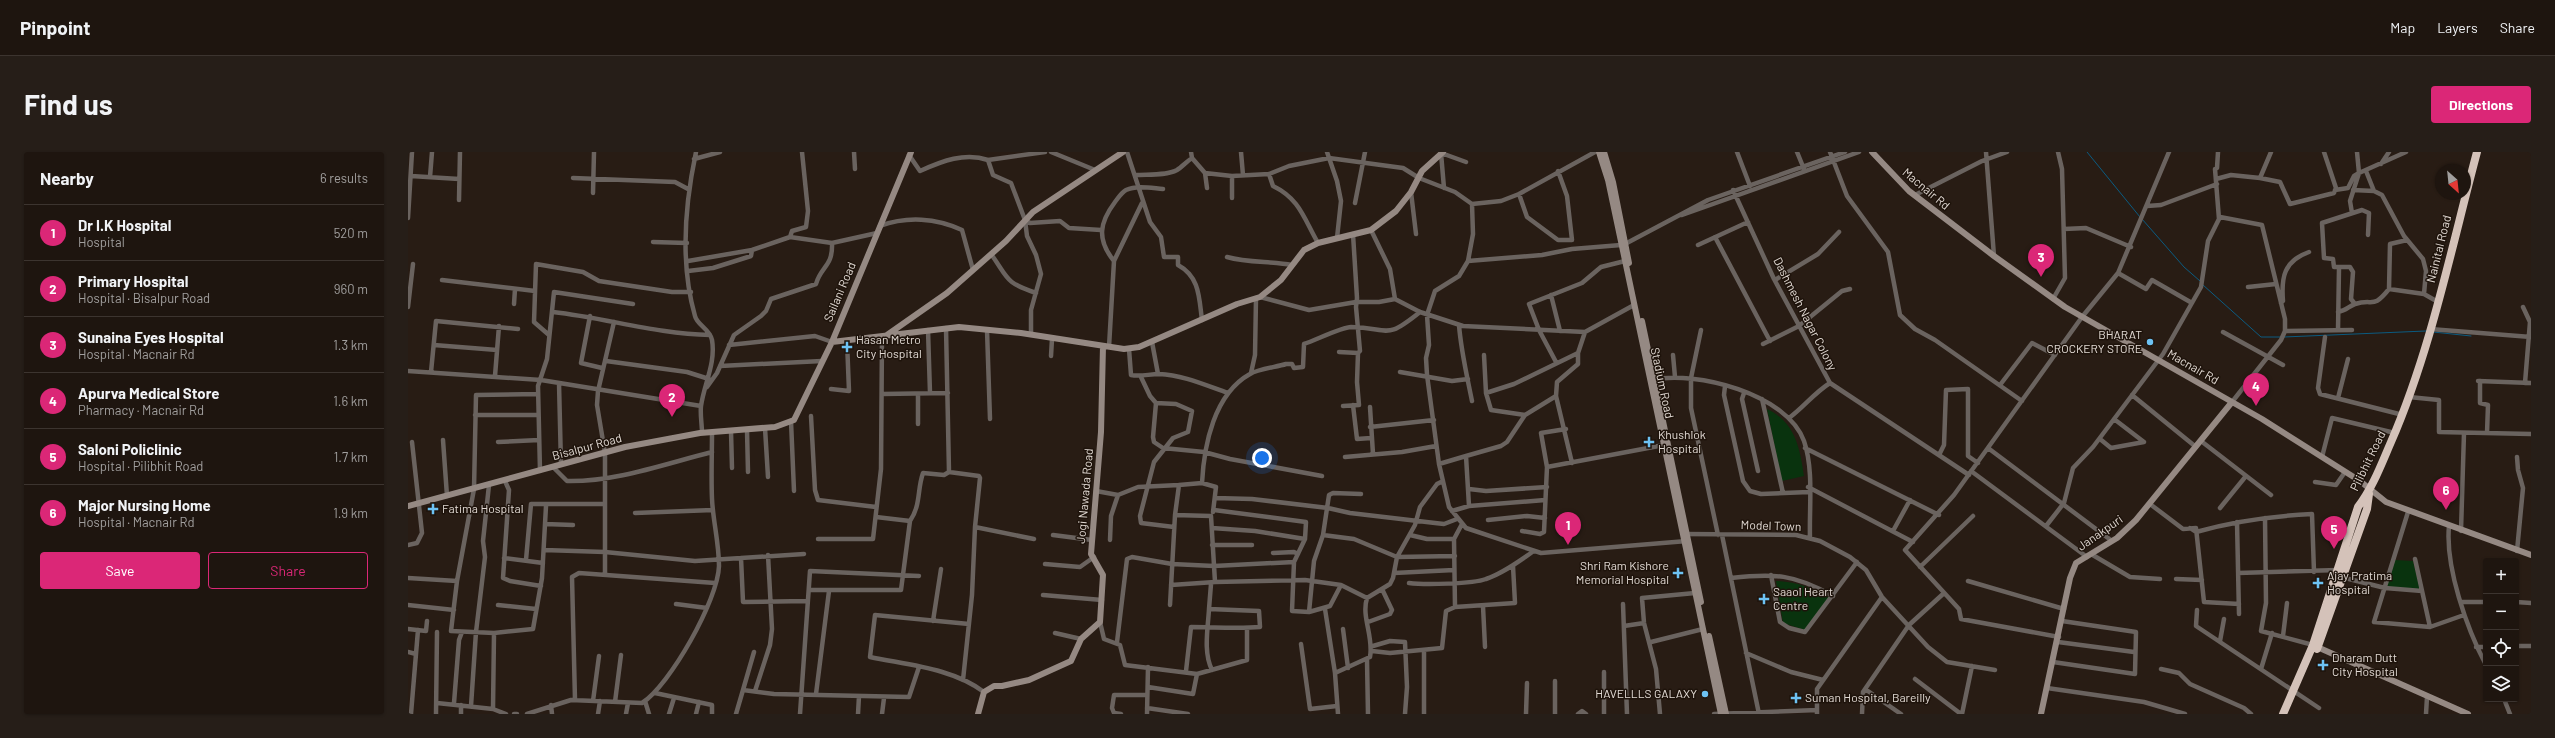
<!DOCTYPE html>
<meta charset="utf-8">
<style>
:root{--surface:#1e150f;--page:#261e18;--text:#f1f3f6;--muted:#a19f9e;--line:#3c342f;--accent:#db2777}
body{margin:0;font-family:Barlow,sans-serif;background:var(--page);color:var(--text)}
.controls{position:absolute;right:12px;bottom:12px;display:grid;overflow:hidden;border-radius:4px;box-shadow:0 1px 3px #0004}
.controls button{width:36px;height:36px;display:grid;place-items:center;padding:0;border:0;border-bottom:1px solid var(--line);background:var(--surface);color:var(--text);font:20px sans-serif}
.compass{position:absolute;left:2027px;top:12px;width:36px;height:36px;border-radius:50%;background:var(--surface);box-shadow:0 1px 3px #0004;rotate:153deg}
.you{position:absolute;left:854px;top:306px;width:14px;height:14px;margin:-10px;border:3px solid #fff;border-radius:50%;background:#1a73e8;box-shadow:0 0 0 6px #1a73e833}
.badge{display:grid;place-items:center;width:26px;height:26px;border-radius:50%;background:var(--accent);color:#fff;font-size:13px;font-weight:700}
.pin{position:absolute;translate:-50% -33px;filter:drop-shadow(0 1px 2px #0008)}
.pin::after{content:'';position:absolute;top:21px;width:14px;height:12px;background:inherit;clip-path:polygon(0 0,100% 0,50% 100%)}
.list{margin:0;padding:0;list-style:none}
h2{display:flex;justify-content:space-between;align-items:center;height:52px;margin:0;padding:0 16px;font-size:17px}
h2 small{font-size:13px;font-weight:400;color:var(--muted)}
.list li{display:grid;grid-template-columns:26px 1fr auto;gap:12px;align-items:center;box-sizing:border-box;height:56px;padding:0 16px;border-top:1px solid var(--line)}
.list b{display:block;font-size:15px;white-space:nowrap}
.list p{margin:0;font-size:13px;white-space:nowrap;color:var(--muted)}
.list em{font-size:13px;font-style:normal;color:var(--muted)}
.actions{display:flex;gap:8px;padding:12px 16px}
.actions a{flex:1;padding:9px 0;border:1px solid var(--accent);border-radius:4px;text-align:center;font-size:14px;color:var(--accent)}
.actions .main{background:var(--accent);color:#fff}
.icon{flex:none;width:22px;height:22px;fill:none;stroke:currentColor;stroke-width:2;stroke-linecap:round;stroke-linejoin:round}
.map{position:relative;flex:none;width:2123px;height:562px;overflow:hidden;border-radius:4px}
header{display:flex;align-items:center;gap:24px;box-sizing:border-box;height:56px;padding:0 20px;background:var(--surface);border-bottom:1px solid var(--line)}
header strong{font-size:19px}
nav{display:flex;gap:22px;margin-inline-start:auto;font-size:14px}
.intro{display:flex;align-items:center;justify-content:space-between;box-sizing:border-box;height:96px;padding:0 24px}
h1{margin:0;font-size:28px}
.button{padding:10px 18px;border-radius:4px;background:var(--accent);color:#fff;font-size:14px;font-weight:700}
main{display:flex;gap:24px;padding:0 24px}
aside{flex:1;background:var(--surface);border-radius:4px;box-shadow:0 1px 3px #0004}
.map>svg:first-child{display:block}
.green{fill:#09330e}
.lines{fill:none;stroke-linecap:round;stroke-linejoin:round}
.stream{stroke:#0b5b81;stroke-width:1}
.street{stroke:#6a635f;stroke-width:4.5}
.secondary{stroke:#958983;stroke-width:6}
.highway{stroke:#d4c2b9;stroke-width:8}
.poi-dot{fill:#6dc2f3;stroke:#1e130b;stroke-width:1.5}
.labels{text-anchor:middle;stroke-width:3;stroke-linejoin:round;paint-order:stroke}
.street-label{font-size:12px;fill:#e1d9d3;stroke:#1e130b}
.poi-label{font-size:12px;fill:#e1d9d3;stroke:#1e130b;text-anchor:start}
</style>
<header>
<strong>Pinpoint</strong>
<nav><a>Map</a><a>Layers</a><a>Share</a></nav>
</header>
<div class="intro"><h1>Find us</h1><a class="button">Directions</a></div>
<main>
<aside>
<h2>Nearby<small>6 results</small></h2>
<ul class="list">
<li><span class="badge">1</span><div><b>Dr I.K Hospital</b><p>Hospital</p></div><em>520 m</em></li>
<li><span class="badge">2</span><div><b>Primary Hospital</b><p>Hospital · Bisalpur Road</p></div><em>960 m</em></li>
<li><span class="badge">3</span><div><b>Sunaina Eyes Hospital</b><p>Hospital · Macnair Rd</p></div><em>1.3 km</em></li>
<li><span class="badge">4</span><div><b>Apurva Medical Store</b><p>Pharmacy · Macnair Rd</p></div><em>1.6 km</em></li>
<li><span class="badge">5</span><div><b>Saloni Policlinic</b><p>Hospital · Pilibhit Road</p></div><em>1.7 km</em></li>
<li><span class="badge">6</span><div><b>Major Nursing Home</b><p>Hospital · Macnair Rd</p></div><em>1.9 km</em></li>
</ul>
<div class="actions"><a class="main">Save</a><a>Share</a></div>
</aside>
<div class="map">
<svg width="2123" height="562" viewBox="0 0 2123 562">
<rect width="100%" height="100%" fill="#281c14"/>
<path class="green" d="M 1359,257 C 1387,270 1392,296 1396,324 L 1374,329 Z
M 1987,408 L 2005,409 L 2012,437 L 1978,435 Z
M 1368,429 C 1389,430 1404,436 1422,446 L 1397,478 L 1375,471 Z"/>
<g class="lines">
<path class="stream" d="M 1679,0 L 1732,65
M 1734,67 L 1776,115 L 1792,129
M 1795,133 L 1853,185 L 1872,185
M 2025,180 L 2063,184
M 1876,185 L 2018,179"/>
<path class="street" d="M 288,0 C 277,52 272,112 287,164 C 289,173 302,177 304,188 C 308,211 296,232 293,254 C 292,262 294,273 294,281
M 446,0 L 447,17
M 643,0 L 687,18
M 719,0 L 742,70 L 753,85 L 756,105 L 770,105 L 770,113 C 792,125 791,146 794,168
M 783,0 L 784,6 L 797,21 L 799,36
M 833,0 L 835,23
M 919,0 L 929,29 L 933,49 L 929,86
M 1329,0 L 1342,34
M 1389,0 L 1396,17
M 1422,0 L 1439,44 L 1480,100 L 1492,163 L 1507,177 L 1527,188 L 1614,249
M 1578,0 L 1586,104
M 501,3 L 512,19 C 534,9 557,0 580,8 L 637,0
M 286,7 L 312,0
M 580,8 L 585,23 L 603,31 L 617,68 L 619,84 L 628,103 L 633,122 L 623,158 L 623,182
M 1973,12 L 1981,0
M 1958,19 L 1966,39 L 1974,43 L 1996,84 L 2015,107 L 2018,119 L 2016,142
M 797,21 L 824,24 L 861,22 L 881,14 L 921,6 L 995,16 L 1011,26 L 1047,40 L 1064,52 L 1065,82 L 1060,109 L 1051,124 L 1027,139 L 1019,163 L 1021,193 L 1018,206 L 1019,223 L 1031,312 L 1041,355 L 1058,376 L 1133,401 L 1279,389
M 861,22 L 865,34 C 892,47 896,67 910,91
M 727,23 C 739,22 758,24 769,18 C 774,15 778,10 784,6
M 3,24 L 51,27
M 22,25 L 24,0
M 165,26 L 267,30 L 280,37
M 1852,26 L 1872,30 L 1882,52 L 1926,41 L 1928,36 L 1916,0
M 1808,27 L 1823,23 L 1852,26 L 1863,0
M 1036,36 L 1033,1 L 1058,10
M 1325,38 L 1366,127 L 1422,231 L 1561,323
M 1927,38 L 1940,36 L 1946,24 L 1951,21 L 1949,0
M 1945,38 L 1966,39
M 1003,40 L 1008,82
M 185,41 L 186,0
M 1111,42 L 1119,65 L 1150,88 L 1164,88 L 1159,44 L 1150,19
M 1507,43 L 1574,9 L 1599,0
M 824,46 L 824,24
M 51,48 L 52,0
M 947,51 L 957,0
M 1064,52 L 1093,49 L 1111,42 L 1187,0
M 1739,54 L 1753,53 L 1809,32
M 1944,61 L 1942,49 L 1951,21 L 1998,0
M 1274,63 L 1451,0
M 1812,65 L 1854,73 L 1877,167 L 1877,179 L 1873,188 L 1824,250
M 0,66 L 4,0
M 617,68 L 622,71 L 652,69 L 661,76 L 693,78
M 472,74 C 499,64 528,66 554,78 L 565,118
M 1656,77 L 1678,76 L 1723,95
M 963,78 L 982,117 L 987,147
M 945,82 L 949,146 L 948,155 L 952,199 L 950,201
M 382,85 L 384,79 L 398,75 L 400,59 L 394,0
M 1307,85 L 1362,189
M 245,90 L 279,91
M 1217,92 L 1300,48 L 1437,0
M 1290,93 L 1340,70
M 583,102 C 601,127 596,130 628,141
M 819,105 C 840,111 862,109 884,113
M 280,109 L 344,98 L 382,85 L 424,91 L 469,81
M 706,109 C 688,87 692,70 707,50 C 710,46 714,40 718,38 C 729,33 743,36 755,37
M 1060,109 L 1134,103 L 1164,97 L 1213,93
M 280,119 L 305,116 L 343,104 L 344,98
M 1710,121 L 1738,137 L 1744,128 L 1784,151
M 34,128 L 127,139
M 1367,128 L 1410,102 L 1431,80
M 1840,135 L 1868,132
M 1981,137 L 1982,92 L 1999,88
M 1143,143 L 1152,179
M 852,145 L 901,158 L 948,150 L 971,150 L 987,147 L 1012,160 L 1055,174 L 1177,180
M 1645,147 L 1657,126 L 1654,17 L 1650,0
M 1873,151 L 1875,149 C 1873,125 1876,109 1901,100
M 106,152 L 107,137
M 1947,152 L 1943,147 L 1945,120 L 1942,115 L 1926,115 L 1925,107 L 1916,106 L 1914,71 L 1954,58 L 1961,61 L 1960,83
M 0,155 L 5,112
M 2115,155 L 2122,170 L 2117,231
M 145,160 C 199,166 248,182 302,183
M 1930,160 C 1938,159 1941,154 1947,152 C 1966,146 1964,158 1981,137 L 2016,142 L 2030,150
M 182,164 L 173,211 L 194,216
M 1051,173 C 1053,199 1059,224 1064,249
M 2022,177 L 2123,185
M 520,178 L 522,241
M 579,178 L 582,267
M 1293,178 L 1283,226 L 1283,256 L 1310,383
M 1930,178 L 1931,116
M 1877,179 L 1944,178
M 1815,180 L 1875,213
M 141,183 L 126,170 L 128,112 L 175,120 L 191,129 L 264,140 L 283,140
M 1917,185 L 1910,236 L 1912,242 L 1995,263
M 744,190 L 750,222
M 1355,192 L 1391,174 L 1434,139 L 1442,137
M 26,193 L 89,198
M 321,193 L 407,184 L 424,190
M 701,195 L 706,109 L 734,51
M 721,197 L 723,223 C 733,225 741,222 751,222 C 775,223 797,233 820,241
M 931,200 L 950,201 L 949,230 L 951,253 L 935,254
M 1076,203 L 1078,241 L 1083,258 L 1117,263
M 1265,203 L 1267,225
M 643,204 L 644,187
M 198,209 L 279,220 L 301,227
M 1148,210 L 1131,178 L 1121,152 L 1174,131 L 1193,115 L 1217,109
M 312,214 L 414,209
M 0,219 L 133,228 L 293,254
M 23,220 L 28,169 L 110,177
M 992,220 L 1044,229 L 1060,227
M 843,221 L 847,203 L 848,146
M 87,224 L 91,174
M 733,225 L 742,244 L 748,251 L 768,252 L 784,259 L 780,280 L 765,286 L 746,310 L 732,364 L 733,371 L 766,375
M 1244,228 C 1288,218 1379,242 1396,289 C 1406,318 1401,356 1402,386
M 2070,229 L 2123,231
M 2072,229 L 2072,251 L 2080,253 L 2079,281
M 151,231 L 153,313
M 1592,233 L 1624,191 L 1647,203
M 1317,234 L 1316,243 L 1335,329 L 1342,339 L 1353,342 L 1401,340
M 299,235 L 309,221 L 326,183 L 353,164 L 358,159 L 363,147 L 408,132 C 413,114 425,115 424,91
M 423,237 L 441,239 L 439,189
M 1078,241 L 1106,232 L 1170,201
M 1336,241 L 1334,247 L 1350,319
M 130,242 L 68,243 L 66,337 L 49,429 L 43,479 L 86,481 L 125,477 L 134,426 L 138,354
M 474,242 L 540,241
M 1724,243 L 1788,295
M 2001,245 L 2031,248 L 2031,280 L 2123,282
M 1930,246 L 1940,207
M 1354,247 L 1375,341
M 748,251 L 745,285 L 746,290 L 755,296 L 796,300 L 822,307 L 914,324
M 945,253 L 949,287 L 963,286
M 962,255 L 965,302
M 67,263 L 130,263
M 403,264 L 407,338 L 410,348 L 468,355
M 1381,266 C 1396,255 1406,241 1422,231
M 383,269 L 386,339
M 510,272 L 510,242
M 962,275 L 1026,268
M 357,276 L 360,325
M 339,278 L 340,320
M 323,279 L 324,316
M 1692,287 L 1703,296 L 1736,290 L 1706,267
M 35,288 L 39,344
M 1793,289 L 1863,343
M 90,290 L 131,288
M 1397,296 L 1531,363
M 1580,296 L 1704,389
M 1531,303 L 1536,293 L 1538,238 L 1560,237 L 1560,304 L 1570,311
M 1058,304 L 1093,294 L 1099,290 L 1117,263 L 1148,244
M 937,305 L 994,300 L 1028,294
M 1914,305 L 1924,266 L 1987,281
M 2109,305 L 2110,318 L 2115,336 L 2109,399
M 1164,311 L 1148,244 L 1149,230 L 1170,212 L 1170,201 L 1177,180 L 1226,153
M 1031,312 L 1058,304 L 1061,354
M 145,315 L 159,329 C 208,330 256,312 304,300
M 1139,315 L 1256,293
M 132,319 L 130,234 L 139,207 L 146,140 L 225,152
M 1563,319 L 1679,405
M 541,320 L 571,324 L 572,326 L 567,375 L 564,443 L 555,528
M 97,329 L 101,338 L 95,426 L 102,429 L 133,434
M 1907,330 L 1928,333 L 1937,320
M 794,331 C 796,293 806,242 842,222 C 850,217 869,215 878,212 L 884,212 L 886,216 L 895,215 L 896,192 C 908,188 934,175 943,175 C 983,176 976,189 1012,160
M 771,333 L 794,331 L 808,335 L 805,360
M 1400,335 L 1505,390
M 1061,337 L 1078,339 L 1139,335
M 688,339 L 710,343 L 730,335 L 771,333 L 767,363 L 803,364 L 807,430 L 897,428 L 933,433 L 959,446
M 807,346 L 844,347 L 920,356 L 942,361 L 1027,371 L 1036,372 L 1049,367
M 1742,352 L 1775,377 L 1788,376 L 1796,450 L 1831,452
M 1812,356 L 1838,324
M 806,358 L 898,370 L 897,387 L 886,410 L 884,459 L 901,460 L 922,454 L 933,433
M 1044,359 L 1061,354 L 1137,348
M 2000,360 L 1966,470 L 2022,475 L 2056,463
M 227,361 L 305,358
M 1857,366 L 1858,451 L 1853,479 L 1905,493
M 1080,368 L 1119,364 L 1137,366
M 502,369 C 513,353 509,338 515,321 L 536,323 L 541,320 L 538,176
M 1829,370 L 1831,462
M 137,372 L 165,373
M 1638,374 L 1656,351 L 1665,316 L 1685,295 L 1755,202 L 1793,135 L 1800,89 L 1811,67 L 1807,17 L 1809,16 L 1810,0
M 2041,374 C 2037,415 2059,477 2078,513
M 567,375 L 626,387
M 804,376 L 847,379 L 897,387
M 1782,376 L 1788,380 C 1826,369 1865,364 1904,362 L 1906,420
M 1114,379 L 1132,382 L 1136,380 L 1139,315 L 1133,281 L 1158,277
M 1485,379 L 1502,348
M 2053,379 L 2056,281
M 1276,382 L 1388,383 L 1412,389 L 1442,405 L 1458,418 L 1474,445 L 1520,495 L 1539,510 L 1587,518
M 645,383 L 684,388
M 915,383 L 946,387 L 989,405 L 1047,404
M 1002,383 L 1019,387 L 1046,387
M 1314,383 L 1351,562
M 410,387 L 465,387 L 473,317 L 474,184
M 702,388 L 703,364 L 710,343
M 0,393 L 9,391 L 14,381 L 4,290
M 804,393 L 844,393
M 136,398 L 197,400 L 287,409 L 396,402
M 865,401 L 886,400 L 890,402
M 1683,402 L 1722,425 L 1752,427
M 96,406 L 135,411
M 333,406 L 335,450 L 398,449
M 2007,407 L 2022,475
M 118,408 L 123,352 L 197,352
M 637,412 L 672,415 L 686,405
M 1512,415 L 1565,364
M 986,421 L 1046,418
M 1830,421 L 1930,418
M 197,423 L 197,301 L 189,253 L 190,239 L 206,170
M 1363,423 L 1372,470 L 1381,476 L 1397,480 L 1449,410
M 1933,425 L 1977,436 L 2014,439
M 0,426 L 49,429
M 1323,426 C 1365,421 1387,422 1425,444
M 1768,427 L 1794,428
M 1560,429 L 1656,457
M 1001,431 C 1016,433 1065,432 1078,427 C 1096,421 1111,409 1126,399
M 763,433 L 807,430
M 401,438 L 493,438 L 502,369 L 468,365
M 635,443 L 694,448
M 2053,450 L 2078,450
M 2108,450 L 2123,451
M 268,452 L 299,456
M 1215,452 L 1219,562
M 0,453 L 46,458
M 90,453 L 128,457
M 762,453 L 767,363
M 1075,454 L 1077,495
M 1047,455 L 1046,387 L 1054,372
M 801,457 L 803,432
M 917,457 L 927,521
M 1789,458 L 1788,474 L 1911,556
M 901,460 L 906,409 L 915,383 L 921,343 L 925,341 L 953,342
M 525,469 L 533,417
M 692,470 L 696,487 L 712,493 L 717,513 L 789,522 L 839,508 L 839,476
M 960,470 L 982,462 L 984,458 L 974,437
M 561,472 L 467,463 L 462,505 C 500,513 544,516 576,540
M 1216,474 L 1236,471
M 0,477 L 18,479 L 19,469
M 935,477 L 940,516
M 647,481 L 673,487
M 1875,484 L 1879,451
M 1651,485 L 1553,467 L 1551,457 L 1497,398 L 1546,343 L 1674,165 L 1710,121 L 1761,0
M 1812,489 L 1816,467
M 709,490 L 719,407 L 724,405 L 764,412 L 806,414 L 886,410
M 1243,490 L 1295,477
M 1650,490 L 1726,500
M 893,492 L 902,557 L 929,554
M 965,494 L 982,489 L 997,490 L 999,535 L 997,562
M 2108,494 L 2123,494
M 2068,495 L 2078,495
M 964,499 L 982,501 L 1034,496 L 1038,459 L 1047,455 L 1107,451 L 1105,414
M 0,500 L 8,502
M 1338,501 L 1383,520 L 1415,528
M 959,508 L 960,562
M 1645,510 L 1727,522 L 1728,480 L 1654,469
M 1753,517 L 1771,521 L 1782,532 L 1836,556 L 1843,562
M 1853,517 L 1864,481
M 778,519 L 783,475 C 806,475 829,477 852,475 L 851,459 L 801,457 C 800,476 795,500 804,518
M 1507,527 L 1553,562
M 740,535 L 785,542 L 789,522
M 1639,536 L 1736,550 L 1777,562
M 1457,537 L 1493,562
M 335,538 L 346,500
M 347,539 L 362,493 L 364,477 L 360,403
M 247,541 L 304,553 L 304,562
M 408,542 L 421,439
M 2096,547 L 2102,562
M 167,548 L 164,425 L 171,421 L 307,431
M 185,549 L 191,504
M 237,549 L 241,562
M 207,550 L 213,503
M 29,551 L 85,557 L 98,562
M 46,551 L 51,488 L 54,480
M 143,553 L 144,562
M 63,554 L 68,480 L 77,405 L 75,389 L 81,333
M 739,556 L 780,562
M 85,557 L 86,481
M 3,562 L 10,478
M 28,562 L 29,480
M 53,562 L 53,553
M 106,562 L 109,562
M 119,562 L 163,548 L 234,551 C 262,533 310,448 311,414 C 311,391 305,369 304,347 C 303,325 304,303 304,280
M 190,562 L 192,549
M 218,562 L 220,551
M 261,562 L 266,546
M 288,562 L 291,550
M 328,562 L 335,538 L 366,542 L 501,545 L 511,515
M 392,562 L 402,419 L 511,424
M 450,562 L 451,544
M 474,562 L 476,546
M 713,562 L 706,561 L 704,556 L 706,543 L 739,543
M 739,562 L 740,515
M 930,562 L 927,521 L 962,505 C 966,485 953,465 959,446 L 982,432 L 985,426 L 989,405 L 1007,373 L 1012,355 L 1029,332 L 1035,329
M 1016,562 L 1016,499
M 1118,562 L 1119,531
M 1147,562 L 1147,529
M 1170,562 L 1174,559 L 1178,562
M 1196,562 L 1196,520
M 1252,562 L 1248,517 L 1236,471 L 1234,446 L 1287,441
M 1306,562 L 1409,558
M 1409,562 L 1409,537 L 1474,445
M 1454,562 L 1455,540 L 1501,473 L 1535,442
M 1554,562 L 1564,514
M 2018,562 L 2019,545"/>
<path class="secondary" d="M 1191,0 L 1200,28 L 1313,562
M 1196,0 L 1205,30 L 1221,111
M 1464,0 L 1501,39 L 1586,104 L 1657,155 L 1854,267 L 1952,329 L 1978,350 L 2123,403
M 1234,169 L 1293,450
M 479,183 L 539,141 L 598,89 L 625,60 L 715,0
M 424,190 L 551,175 L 613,181 L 716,197 L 731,195 L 829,152 L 852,145 L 873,128 L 896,98 L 910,91 L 963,78 L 988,59 L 1003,40 L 1014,19 L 1035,0
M 0,354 L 217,295 L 292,281 L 367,275 L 386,268 L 424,190 L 503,0
M 1301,484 L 1318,562
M 1907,494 L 2060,562
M 570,562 L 576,540 L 586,534 L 594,534 L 621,528 L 663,509 L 673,487 L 692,470 L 695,423 L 683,402 L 693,280 L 695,194
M 1633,562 L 1662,426 L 1668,411 L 1709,386 L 1728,368 L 1824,250"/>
<path class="highway" d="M 1909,497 L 1959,357 L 1961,342
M 1875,562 L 1905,493 L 1950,355 C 1965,335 1973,313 1983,290 C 2023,198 2043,97 2069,0"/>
</g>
<g class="poi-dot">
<circle cx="1742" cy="190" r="4"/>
<path d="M437 189h4v4h4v4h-4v4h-4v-4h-4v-4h4z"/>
<path d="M1239 284h4v4h4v4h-4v4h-4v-4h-4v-4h4z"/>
<path d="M23 351h4v4h4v4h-4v4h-4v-4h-4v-4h4z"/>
<path d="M1268 415h4v4h4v4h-4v4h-4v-4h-4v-4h4z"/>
<path d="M1908 425h4v4h4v4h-4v4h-4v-4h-4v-4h4z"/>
<path d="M1354 441h4v4h4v4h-4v4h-4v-4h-4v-4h4z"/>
<path d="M1913 507h4v4h4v4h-4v4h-4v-4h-4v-4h4z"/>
<circle cx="1297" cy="542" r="4"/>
<path d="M1386 540h4v4h4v4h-4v4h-4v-4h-4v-4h4z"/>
</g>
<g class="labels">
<g class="street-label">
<text transform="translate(1518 37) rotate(40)" y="4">Macnair Rd</text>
<text transform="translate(2031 97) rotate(-76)" y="4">Nainital Road</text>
<text transform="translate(432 140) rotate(-67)" y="4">Sailani Road</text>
<text transform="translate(1397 162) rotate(63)" y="4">Dashmesh Nagar Colony</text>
<text transform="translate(1785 215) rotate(30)" y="4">Macnair Rd</text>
<text transform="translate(1254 231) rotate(78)" y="4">Stadium Road</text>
<text transform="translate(179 295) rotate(-15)" y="4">Bisalpur Road</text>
<text transform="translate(1960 309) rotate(-64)" y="4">Pilibhit Road</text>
<text transform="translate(677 344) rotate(-85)" y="4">Jogi Nawada Road</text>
<text transform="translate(1363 374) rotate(2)" y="4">Model Town</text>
<text transform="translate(1692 381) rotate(-35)" y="4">Janakpuri</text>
</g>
<g class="poi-label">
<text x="1734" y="187" text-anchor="end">BHARAT<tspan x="1734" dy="14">CROCKERY STORE</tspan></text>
<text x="448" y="192">Hasan Metro<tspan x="448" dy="14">City Hospital</tspan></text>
<text x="1250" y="287">Khushlok<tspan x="1250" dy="14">Hospital</tspan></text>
<text x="34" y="361">Fatima Hospital</text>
<text x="1261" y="418" text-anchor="end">Shri Ram Kishore<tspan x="1261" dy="14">Memorial Hospital</tspan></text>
<text x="1919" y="428">Ajay Pratima<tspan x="1919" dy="14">Hospital</tspan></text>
<text x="1365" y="444">Saaol Heart<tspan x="1365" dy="14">Centre</tspan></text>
<text x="1924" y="510">Dharam Dutt<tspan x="1924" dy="14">City Hospital</tspan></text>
<text x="1289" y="546" text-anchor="end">HAVELLLS GALAXY</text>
<text x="1397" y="550">Suman Hospital, Bareilly</text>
</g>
</g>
</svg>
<div class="controls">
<button>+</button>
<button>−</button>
<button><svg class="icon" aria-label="locate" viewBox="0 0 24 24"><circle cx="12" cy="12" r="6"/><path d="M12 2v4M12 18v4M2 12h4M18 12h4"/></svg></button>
<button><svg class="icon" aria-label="layers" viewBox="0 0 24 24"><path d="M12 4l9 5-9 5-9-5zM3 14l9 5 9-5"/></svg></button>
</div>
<svg class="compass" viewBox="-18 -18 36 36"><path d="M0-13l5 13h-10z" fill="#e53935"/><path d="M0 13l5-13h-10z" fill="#a19f9e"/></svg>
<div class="you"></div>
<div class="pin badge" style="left:1160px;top:393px">1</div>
<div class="pin badge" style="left:264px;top:265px">2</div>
<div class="pin badge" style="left:1633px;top:125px">3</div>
<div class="pin badge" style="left:1848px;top:254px">4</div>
<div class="pin badge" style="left:1926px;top:397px">5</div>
<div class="pin badge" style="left:2038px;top:358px">6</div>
</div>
</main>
